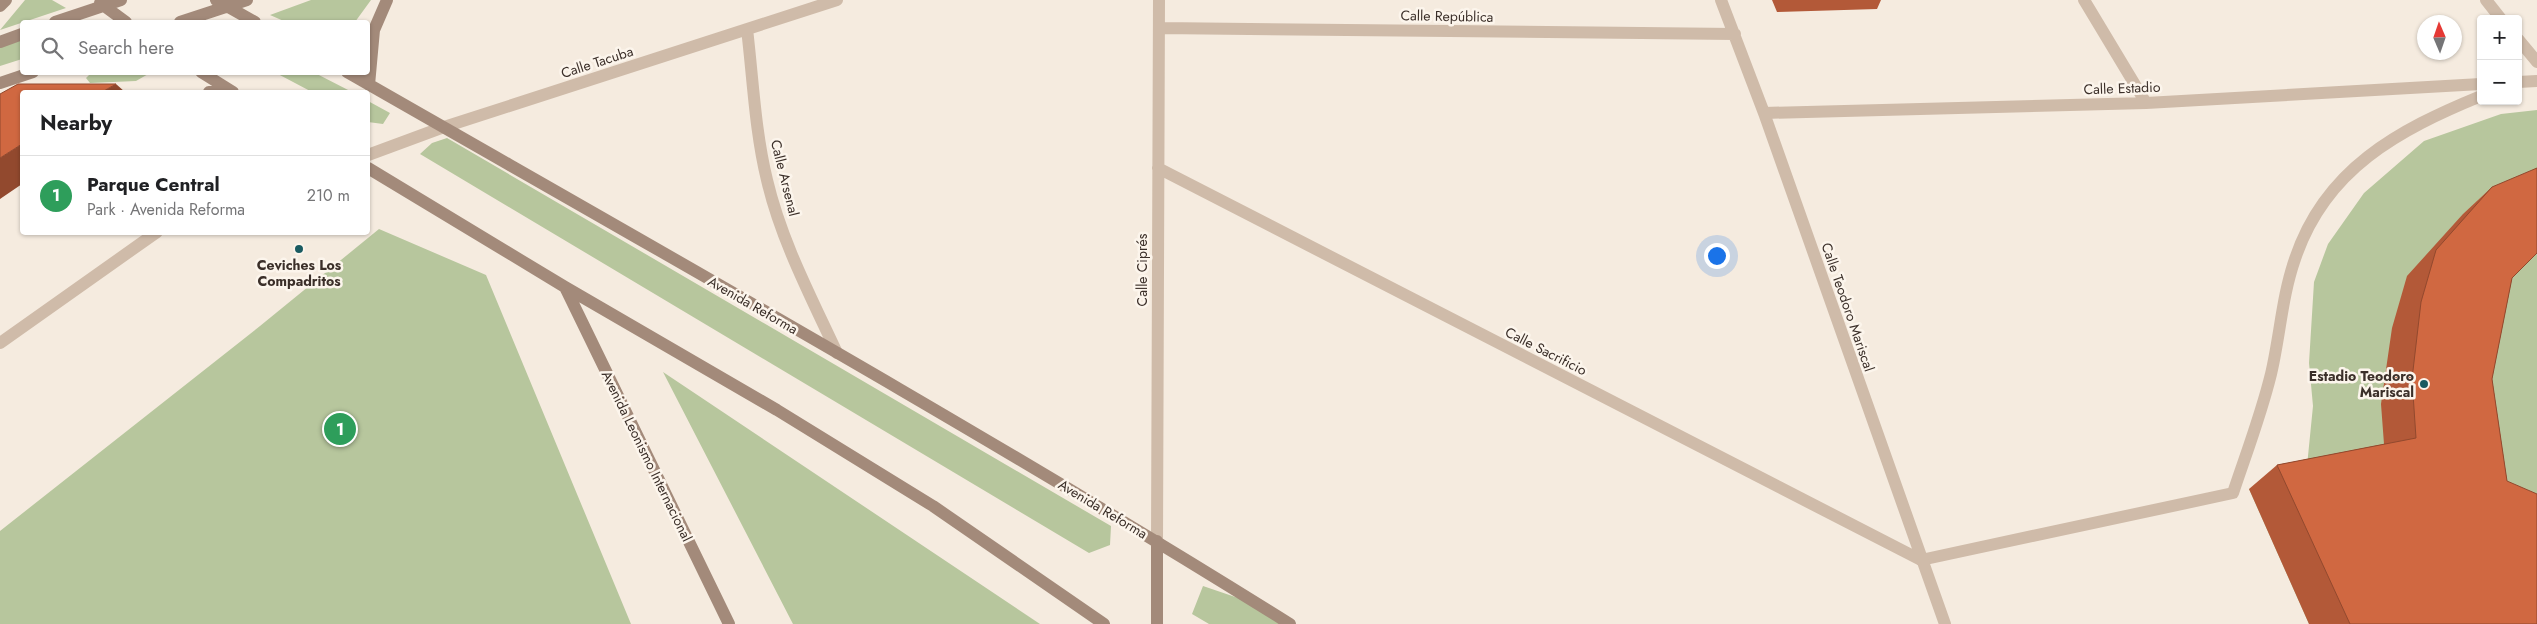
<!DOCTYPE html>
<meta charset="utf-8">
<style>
:root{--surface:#fff;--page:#f2f2f2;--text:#202124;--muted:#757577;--line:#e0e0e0;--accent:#b45309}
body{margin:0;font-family:Jost,sans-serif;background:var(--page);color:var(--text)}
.controls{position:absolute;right:15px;top:15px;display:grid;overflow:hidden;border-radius:5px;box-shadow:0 1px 4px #0004}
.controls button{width:45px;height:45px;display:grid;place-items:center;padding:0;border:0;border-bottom:1px solid var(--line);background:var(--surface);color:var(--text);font:25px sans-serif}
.compass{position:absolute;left:2417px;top:15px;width:45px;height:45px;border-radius:50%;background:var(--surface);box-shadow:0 1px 4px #0004;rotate:358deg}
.you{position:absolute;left:1716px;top:255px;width:18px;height:18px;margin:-12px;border:4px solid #fff;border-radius:50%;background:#1a73e8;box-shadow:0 0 0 8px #1a73e833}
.badge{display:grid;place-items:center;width:32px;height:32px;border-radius:50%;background:var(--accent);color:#fff;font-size:16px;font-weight:700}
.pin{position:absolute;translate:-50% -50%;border:2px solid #fff;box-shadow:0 1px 5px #0006}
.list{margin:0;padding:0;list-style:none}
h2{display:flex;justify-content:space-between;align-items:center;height:65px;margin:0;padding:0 20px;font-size:21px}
h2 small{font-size:16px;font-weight:400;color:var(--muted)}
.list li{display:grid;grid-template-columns:32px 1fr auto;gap:15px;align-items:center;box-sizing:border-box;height:80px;padding:0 20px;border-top:1px solid var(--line)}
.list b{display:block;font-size:19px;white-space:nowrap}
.list p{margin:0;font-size:16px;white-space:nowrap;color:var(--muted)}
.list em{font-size:16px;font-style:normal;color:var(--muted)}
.icon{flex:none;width:28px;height:28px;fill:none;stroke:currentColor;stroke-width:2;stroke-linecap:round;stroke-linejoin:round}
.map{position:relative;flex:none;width:2537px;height:624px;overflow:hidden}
.search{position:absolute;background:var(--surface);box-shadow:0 1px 4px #0004;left:20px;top:20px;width:350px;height:55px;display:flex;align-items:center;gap:12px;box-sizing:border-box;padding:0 18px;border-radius:5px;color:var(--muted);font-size:19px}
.panel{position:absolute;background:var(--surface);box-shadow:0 1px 4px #0004;left:20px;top:90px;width:350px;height:145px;border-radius:5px}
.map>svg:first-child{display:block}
.green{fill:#b7c69d}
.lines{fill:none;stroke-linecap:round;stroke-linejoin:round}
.lane{stroke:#cfbba9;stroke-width:12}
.street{stroke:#cfbba9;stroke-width:12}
.secondary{stroke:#a38a7a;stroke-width:12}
.wall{fill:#b35938}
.shaded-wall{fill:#92492e}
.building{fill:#d06841;stroke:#92492e}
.poi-dot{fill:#1a5b61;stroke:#fcf5ec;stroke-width:2}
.labels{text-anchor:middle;stroke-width:5;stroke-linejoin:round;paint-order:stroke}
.street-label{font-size:14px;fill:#3b2f29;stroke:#fcf5ec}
.poi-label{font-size:14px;font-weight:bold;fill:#3b2f29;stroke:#fcf5ec}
</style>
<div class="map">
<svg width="2537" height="624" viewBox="0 0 2537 624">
<rect width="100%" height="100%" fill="#f5ebdf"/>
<path class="green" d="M 25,0 L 52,0 L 66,8 L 0,30 Z
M 311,0 L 371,0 L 355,22 L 286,22 L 270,15 Z
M 22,40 L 22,59 L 0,66 L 0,47 Z
M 91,73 L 91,72 L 150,73 L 136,81 L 90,83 L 86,78 Z
M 276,73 L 315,73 L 352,92 L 312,92 Z
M 368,101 L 390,113 L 383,124 L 368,122 Z
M 2537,110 L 2537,624 L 2309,624 L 2249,489 L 2306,476 L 2313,406 L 2309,363 L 2314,282 L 2328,244 L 2364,193 L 2424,141 L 2501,114 Z
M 447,138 L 1111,526 L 1110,545 L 1089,553 L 420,154 L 432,143 Z
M 379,229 L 486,275 L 631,624 L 0,624 L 0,531 L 260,326 Z
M 663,372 L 1040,624 L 793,624 Z
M 1203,586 L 1244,600 L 1285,624 L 1209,624 L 1192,614 Z"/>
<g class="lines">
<path class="lane" d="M 1921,560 L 2233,493 C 2246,454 2261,415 2271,374 C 2280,336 2282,296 2295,259 C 2325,169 2398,130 2481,96"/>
<path class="street" d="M 1721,0 L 1764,113 L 1945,624
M 2084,0 L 2146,103
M 2486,0 L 2501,19
M 1160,28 L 1735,34
M 747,29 C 753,79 755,131 767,180 C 781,240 811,297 837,353
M 2518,39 L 2537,62
M 2518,82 L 2537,81
M 1764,113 L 2146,103 L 2481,84
M 368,155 L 441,128 L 837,0
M 1158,168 L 1921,560
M 0,343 L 157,232
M 1157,541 L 1159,0"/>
<path class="secondary" d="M 216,0 L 255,22
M 100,3 L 126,22
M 0,6 L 6,0
M 55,22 L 121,0
M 180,22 L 247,0
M 0,42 L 22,34
M 201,72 L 233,92
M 347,72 C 663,253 981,431 1290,624
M 0,83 L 33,72
M 369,85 L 374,30 L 387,0
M 209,92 L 231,91
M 368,168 L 565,287 L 777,410 L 933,506 L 1104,624
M 565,287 L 729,624
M 1157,541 L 1157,624"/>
</g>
<path class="wall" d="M 1772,0 L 1881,0 L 1877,9 L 1777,12 Z
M 2492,187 L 2512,278 L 2492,379 L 2507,481 L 2537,624 L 2309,624 L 2249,489 L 2277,465 L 2384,444 L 2381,404 L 2392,328 L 2407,276 L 2463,214 Z"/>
<path class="shaded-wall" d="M 116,84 L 125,92 L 102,92 Z
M 22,144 L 22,184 L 0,199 L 0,158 Z"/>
<path class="building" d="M 18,84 L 116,84 L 102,92 L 22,92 L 22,144 L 0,158 L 0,94 Z
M 2537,168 L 2537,253 L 2512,278 L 2492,379 L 2507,481 L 2537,494 L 2537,624 L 2350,624 L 2277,465 L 2416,438 L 2412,379 L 2421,302 L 2436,250 L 2492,187 Z"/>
<g class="poi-dot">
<circle cx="299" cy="249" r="5"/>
<circle cx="2424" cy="384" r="5"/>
</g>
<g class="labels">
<g class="street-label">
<text transform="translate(1447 16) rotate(1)" y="5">Calle República</text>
<text transform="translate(597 62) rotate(-18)" y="5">Calle Tacuba</text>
<text transform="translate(2122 88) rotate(-2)" y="5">Calle Estadio</text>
<text transform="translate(785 178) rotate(76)" y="5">Calle Arsenal</text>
<text transform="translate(1142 270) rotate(-90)" y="5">Calle Ciprés</text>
<text transform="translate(753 305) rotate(30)" y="5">Avenida Reforma</text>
<text transform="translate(1848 307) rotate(71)" y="5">Calle Teodoro Mariscal</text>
<text transform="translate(1546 351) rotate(27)" y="5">Calle Sacrificio</text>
<text transform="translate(647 456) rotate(64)" y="5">Avenida Leonismo Internacional</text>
<text transform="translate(1103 509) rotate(31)" y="5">Avenida Reforma</text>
</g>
<g class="poi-label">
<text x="299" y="270">Ceviches Los<tspan x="299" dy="16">Compadritos</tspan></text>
<text x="2414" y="381" text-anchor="end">Estadio Teodoro<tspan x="2414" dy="16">Mariscal</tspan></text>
</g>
</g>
</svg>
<div class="controls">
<button>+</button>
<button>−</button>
</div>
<svg class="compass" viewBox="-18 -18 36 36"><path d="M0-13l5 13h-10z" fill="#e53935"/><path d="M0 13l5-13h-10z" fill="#757577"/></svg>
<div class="you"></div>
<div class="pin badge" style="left:340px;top:429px;background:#2e9e5b">1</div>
<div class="search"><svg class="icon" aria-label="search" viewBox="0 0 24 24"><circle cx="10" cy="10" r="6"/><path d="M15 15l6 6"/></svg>Search here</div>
<section class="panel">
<h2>Nearby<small></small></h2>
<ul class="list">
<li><span class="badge" style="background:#2e9e5b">1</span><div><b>Parque Central</b><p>Park · Avenida Reforma</p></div><em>210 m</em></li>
</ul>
</section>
</div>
